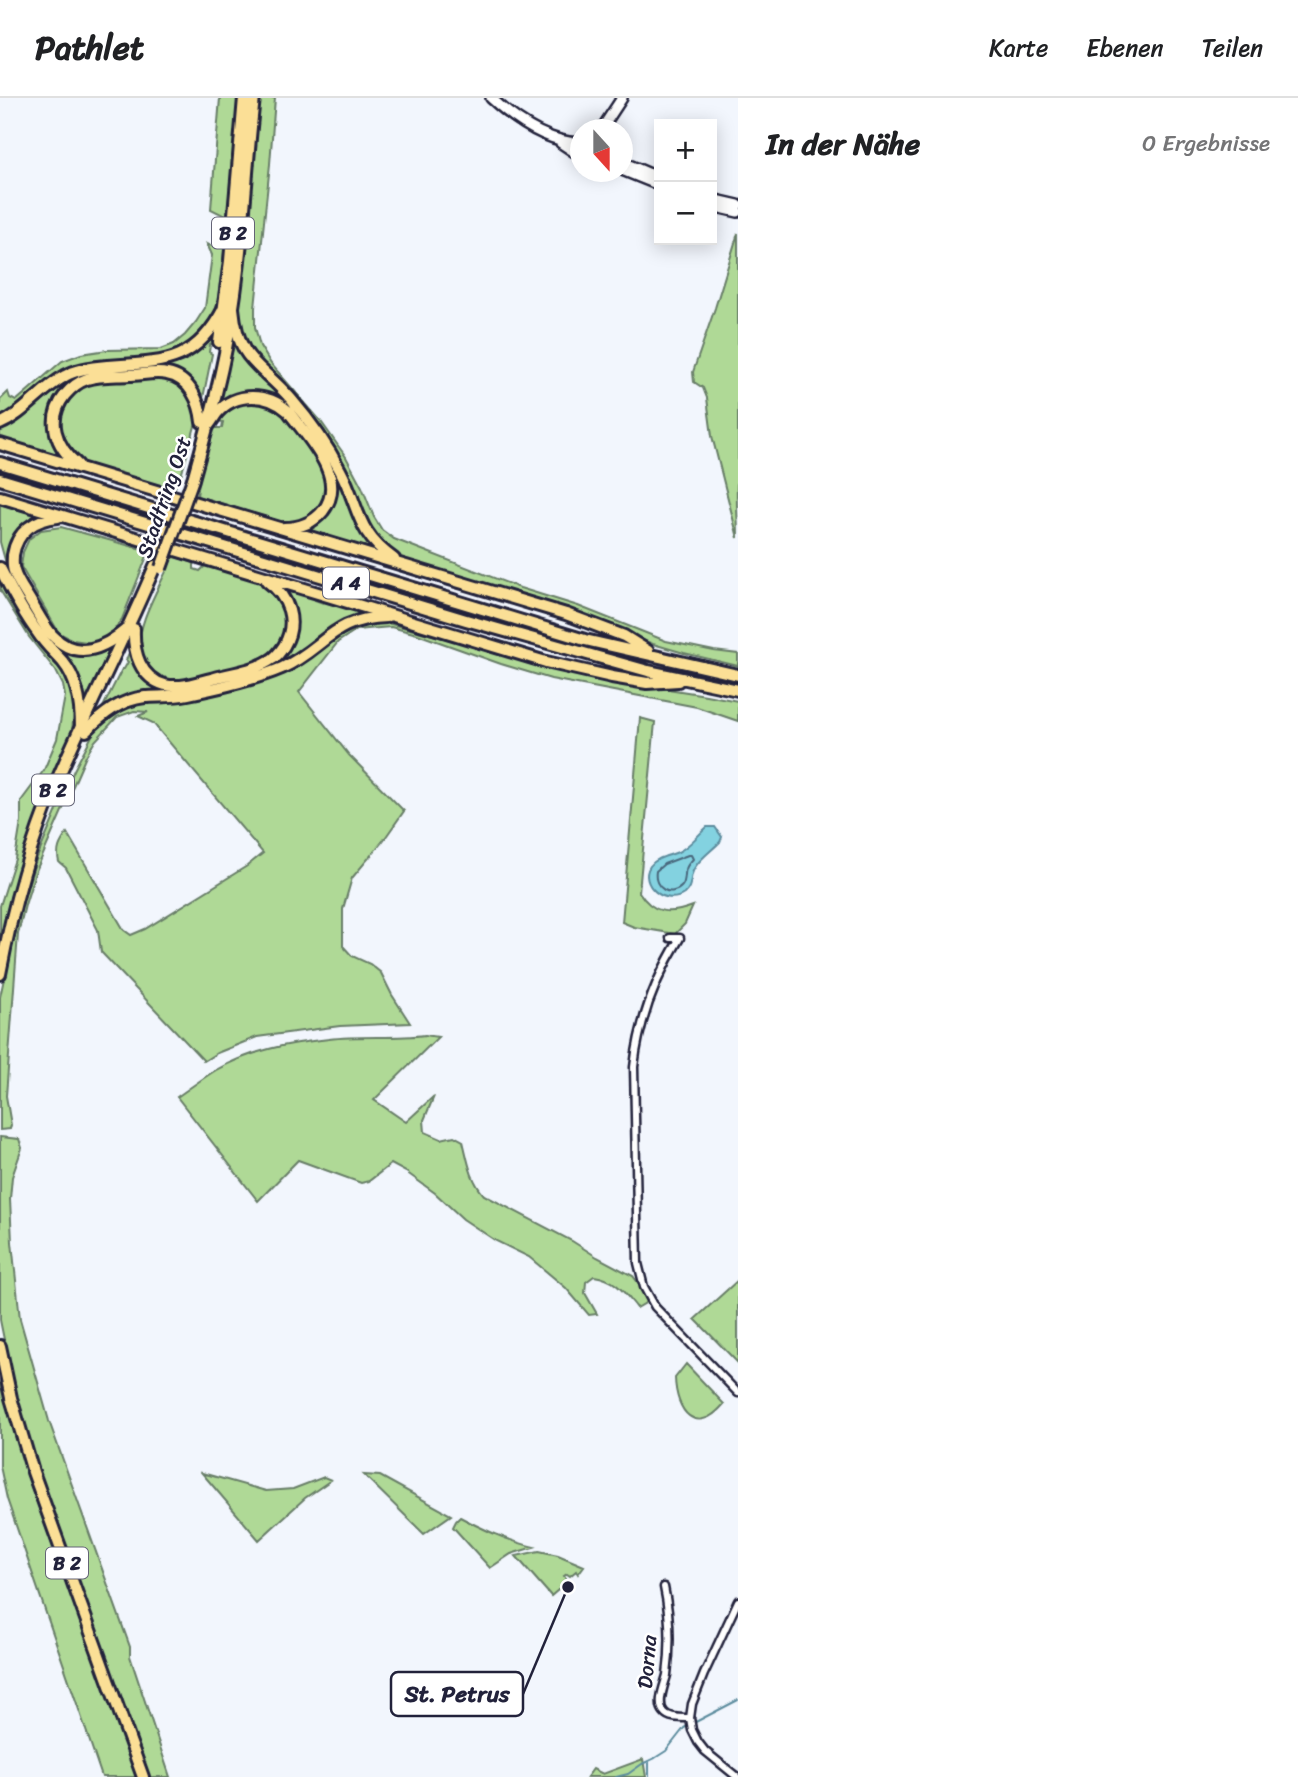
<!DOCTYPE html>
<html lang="de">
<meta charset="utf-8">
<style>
:root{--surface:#fff;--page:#f2f2f2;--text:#202124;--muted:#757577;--line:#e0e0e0}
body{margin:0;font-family:Sriracha,sans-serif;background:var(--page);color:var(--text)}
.controls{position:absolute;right:21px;top:21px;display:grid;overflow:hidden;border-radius:0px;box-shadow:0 4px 18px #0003}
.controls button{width:63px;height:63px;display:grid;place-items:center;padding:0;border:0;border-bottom:2px solid var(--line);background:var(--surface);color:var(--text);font:35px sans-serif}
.compass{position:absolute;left:570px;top:21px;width:63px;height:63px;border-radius:50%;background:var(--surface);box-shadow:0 4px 18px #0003;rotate:159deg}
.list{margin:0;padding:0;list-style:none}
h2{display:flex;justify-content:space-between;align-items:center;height:91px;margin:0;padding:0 28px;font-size:30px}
h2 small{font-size:23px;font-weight:400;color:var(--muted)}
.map{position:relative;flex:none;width:738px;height:1679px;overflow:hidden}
header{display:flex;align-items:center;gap:42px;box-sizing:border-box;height:98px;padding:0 35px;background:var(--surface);border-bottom:2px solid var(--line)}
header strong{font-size:33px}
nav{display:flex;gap:38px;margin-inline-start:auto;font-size:24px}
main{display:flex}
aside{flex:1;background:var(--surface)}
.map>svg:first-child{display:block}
.green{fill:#afd996;stroke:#687e68;stroke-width:2}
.water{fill:#83d2e0;stroke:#5c8c9e;stroke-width:2}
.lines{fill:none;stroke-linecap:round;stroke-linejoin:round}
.shore{stroke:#49687d;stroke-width:2}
.stream{stroke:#5c8c9e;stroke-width:2}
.minor-casing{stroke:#22223b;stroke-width:11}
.secondary-casing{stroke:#22223b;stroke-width:14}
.trunk-casing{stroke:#22223b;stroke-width:16}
.motorway-casing{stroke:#22223b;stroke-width:16}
.minor{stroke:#fff;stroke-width:6}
.secondary{stroke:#fff;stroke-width:9}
.trunk{stroke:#fbdf96;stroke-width:10}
.motorway{stroke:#fbdf96;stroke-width:10}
.trunk-bridge-casing{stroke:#22223b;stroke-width:16;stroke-linecap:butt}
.trunk-bridge{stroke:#fbdf96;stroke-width:10}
.labels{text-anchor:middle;stroke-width:5;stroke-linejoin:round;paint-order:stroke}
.shield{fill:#fff;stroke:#646476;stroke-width:2}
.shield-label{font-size:19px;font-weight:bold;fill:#22223b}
.street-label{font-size:21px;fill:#22223b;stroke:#fff}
.leader{fill:none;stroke:#22223b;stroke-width:2.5}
.callout-dot{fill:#22223b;stroke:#fff;stroke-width:2.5}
.callout{fill:#fff;stroke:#22223b;stroke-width:2.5}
.callout-label{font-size:23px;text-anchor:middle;font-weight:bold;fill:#22223b}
</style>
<header>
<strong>Pathlet</strong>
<nav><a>Karte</a><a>Ebenen</a><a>Teilen</a></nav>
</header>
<main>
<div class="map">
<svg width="738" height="1679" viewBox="0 0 738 1679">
<rect width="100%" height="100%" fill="#f2f6fd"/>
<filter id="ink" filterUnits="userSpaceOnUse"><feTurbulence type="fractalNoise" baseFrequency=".0143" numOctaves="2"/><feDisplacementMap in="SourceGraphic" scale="14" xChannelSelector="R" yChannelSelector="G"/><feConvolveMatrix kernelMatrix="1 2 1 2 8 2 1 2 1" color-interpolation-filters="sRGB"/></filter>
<g filter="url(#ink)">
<path class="green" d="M 220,0 L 239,0 L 227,119 L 211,111 Z
M 257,0 L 275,0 L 270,66 L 255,210 L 255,229 L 260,248 L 271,266 L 320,322 L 346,359 L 362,389 L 374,419 L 382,432 L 394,441 L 520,490 L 578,508 L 666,543 L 714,553 L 738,556 L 738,568 L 684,555 L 653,546 L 592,522 L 489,487 L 406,462 L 393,456 L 366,427 L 352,386 L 275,283 L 242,243 L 237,210 Z
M 738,135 L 738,373 C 735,395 738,418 738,440 L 712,338 L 707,300 L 703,290 L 694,284 L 693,274 L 715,210 Z
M 207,146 L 216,150 L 225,147 L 216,213 L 207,229 L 194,243 L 168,259 L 81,269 L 18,312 L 0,322 L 0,302 L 8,294 L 10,300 L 16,303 L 62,263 L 81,256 L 107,252 L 161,251 L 174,246 L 185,237 L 196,224 L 205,210 L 212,157 Z
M 215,231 L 215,245 L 210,247 L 209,254 L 212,256 L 202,305 L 179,277 L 95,276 L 54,308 L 65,361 L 0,342 L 0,330 L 53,289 L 79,276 L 152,269 Z
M 233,234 C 239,256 250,271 268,286 L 267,287 L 271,290 L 272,288 L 283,298 L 334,366 L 377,453 L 374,455 L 321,440 L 321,436 L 307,431 L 300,431 L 335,393 L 336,382 L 332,370 L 266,296 L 217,310 L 227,260 L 231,259 L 233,249 L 230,247 Z
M 155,278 L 179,284 L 189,294 L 196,317 L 195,328 L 181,378 L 179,378 L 174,392 L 82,364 L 75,361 L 58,333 L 64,302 L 90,283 Z
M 247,304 C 257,304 265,304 273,309 C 289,317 328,370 328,387 C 328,397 324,405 318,412 C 310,421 298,426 285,425 L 197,398 L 199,383 L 198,382 L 215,330 L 222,330 L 223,324 L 217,323 C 226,312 235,309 247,304 Z
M 0,406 L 37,417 C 15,433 12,436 5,462 L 0,444 Z
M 61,429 L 149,453 L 122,521 L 111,536 L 93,545 L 73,542 L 59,535 L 21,469 L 23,454 L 29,441 L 41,432 Z
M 173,458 L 194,465 L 194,471 L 200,473 L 205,468 C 219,472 256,480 266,488 C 286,503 295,533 277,553 C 273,557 264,562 259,564 C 248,569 180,585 170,584 C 157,582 142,569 140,556 C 134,527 163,484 173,458 Z
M 0,480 L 63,572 L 72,588 L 75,604 L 72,633 L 36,718 L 0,847 L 0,808 L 15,761 L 21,724 L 21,703 L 44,672 L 57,641 L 65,598 L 63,587 L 56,573 L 29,539 L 0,492 Z
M 284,489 L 315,499 L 315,502 L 323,505 L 325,502 L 373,517 L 277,569 L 101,613 L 122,571 L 124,571 L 128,564 L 126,562 L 131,550 L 156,586 L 253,573 L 294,536 L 282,492 Z
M 384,524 L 518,560 L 611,582 L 706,597 L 738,603 L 738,623 L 697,609 L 551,581 L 501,566 L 417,536 L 391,529 L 356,532 L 338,544 L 299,594 L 349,657 L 404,713 L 383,743 L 352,780 L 343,811 L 343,848 L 352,858 L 370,866 L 381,875 L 392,897 L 410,925 L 340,928 L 257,939 L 217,955 L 204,963 L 101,854 L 98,832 L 66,770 L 59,764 C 56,752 60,745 67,735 L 124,832 L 131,837 L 145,831 L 247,768 L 263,755 L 153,625 L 138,618 L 148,614 L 134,613 L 117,619 L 95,643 L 86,658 L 35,775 L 25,807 L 18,836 L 6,998 L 11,1027 L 10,1031 L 0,1032 L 0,899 L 16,825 L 36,762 L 74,672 L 96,630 L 102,623 L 132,606 L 257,583 L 334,538 L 361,525 Z
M 58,551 C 75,562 92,558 109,552 L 83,612 L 67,564 Z
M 640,620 L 655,624 L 639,794 C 653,816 669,817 693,808 L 685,826 L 675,836 L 634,829 L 622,824 Z
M 425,937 L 438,939 L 374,1002 L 406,1024 L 434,998 L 424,1022 L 425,1034 L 441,1041 L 454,1038 L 463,1043 C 468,1063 470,1081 484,1097 L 572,1143 L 597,1159 L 633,1178 L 639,1186 L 647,1204 L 637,1210 C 624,1194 616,1181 594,1178 L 586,1184 L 585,1195 L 597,1216 L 589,1217 L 566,1190 L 529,1159 L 496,1143 L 463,1121 L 435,1095 L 406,1074 L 391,1066 L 369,1083 L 361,1085 L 298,1062 L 258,1103 L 177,999 C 190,990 203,980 216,972 C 251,952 290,945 329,941 C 361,937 393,941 425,937 Z
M 0,1039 L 19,1041 L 22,1050 L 12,1079 L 10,1101 L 12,1144 L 20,1221 L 49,1323 L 130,1549 L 130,1558 L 170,1679 L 147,1679 L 35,1368 L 19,1315 L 0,1222 Z
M 738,1182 L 738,1265 L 695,1221 Z
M 686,1266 L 724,1306 C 696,1339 676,1314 675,1280 Z
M 0,1277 L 29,1383 L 137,1679 L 102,1679 L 7,1401 L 0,1368 Z
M 202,1375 L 266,1393 L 293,1391 L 324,1379 L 331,1382 L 305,1400 L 259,1442 Z
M 364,1377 L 380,1378 L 451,1417 L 424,1436 Z
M 460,1419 C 484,1432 508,1443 534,1449 L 511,1456 L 490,1470 L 453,1429 L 456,1423 Z
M 539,1453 L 558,1457 L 584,1468 L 578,1476 L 576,1473 L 570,1478 L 567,1476 L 564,1478 L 566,1481 L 563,1484 L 565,1486 L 551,1498 L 516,1458 Z
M 643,1661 L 646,1679 L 587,1679 L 593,1671 L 603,1676 Z"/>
<path class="water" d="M 707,729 L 715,729 L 722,739 L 720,744 C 711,753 695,764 692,776 C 690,784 691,790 684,796 C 665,809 638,786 650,768 C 657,759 669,758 678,754 C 689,749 698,737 707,729 Z"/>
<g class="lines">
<path class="shore" d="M 688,757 L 691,757 L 693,761 C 690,764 687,767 686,771 C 684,776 686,783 682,788 C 671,800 653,791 656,773 L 664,766 Z"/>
<path class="stream" d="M 649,1664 L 649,1679
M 616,1679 L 628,1676 L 642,1666 L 655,1660 L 666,1653 L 684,1630 L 738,1602"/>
<defs>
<path id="minor" d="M 670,840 L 680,840 C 656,879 639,924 634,969 L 638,1165 L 644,1189 L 655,1209 L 738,1295
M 664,1489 C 670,1517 671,1548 667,1577 C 665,1586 656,1605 664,1614 C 669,1621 682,1620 690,1620
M 737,1679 L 705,1653 L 698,1644 L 692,1632 L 690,1620 L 692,1606 L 704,1576 L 738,1503"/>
<path id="secondary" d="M 491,0 C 515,22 547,44 580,45
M 601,32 L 622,0
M 561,45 L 579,57
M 622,64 L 659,80
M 622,72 L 659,87
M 712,101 L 738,107
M 712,108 L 738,114"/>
<path id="trunk" d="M 219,244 L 230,163 L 244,0
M 193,381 C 209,324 225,267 233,209 C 244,139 246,69 254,0
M 0,876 C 12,812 30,746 55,687 C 86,613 124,542 155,468
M 0,1248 L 11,1300 L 33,1374 L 143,1679"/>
<path id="motorway" d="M 233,210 C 238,265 260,265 291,301 C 310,323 327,347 340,372 C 360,409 355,434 394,461
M 0,326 C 25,315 41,291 65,278 C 77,271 93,269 107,268 C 164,264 195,266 224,210
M 207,329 C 211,325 214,319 217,315 C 236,293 268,295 288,313 C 307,339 349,380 323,413 C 313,425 299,430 284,430
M 0,346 L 566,516 L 624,538 L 648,553
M 0,365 L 585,542 L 738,577
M 78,367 C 55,348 46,321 65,297 C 71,290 78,284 87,281 C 100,277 116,278 129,277 C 141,277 156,273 167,276 C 190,280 200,304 202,324
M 0,381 L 466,522 L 648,573 L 738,592
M 0,399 L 546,564 L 612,579 L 647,585 L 678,583
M 58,419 C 35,421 17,433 13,457 C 13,462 12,468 14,473 C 17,484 26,495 32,506 C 38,516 44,528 52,537 C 77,564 105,550 128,530
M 0,470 C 11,492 23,515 38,535 C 45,546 54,554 63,564 C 78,582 81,607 81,630
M 134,531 C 133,554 140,580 165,587 C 182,591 202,583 218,579 C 235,575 254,572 269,563 C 276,560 280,554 284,548 C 298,524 289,499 267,483
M 86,633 C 103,616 120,602 145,599 C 159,598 174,599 188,596 C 218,590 254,582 282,570 C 324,551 332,520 386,519"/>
</defs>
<use href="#minor" class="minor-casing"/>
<use href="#secondary" class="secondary-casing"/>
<use href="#trunk" class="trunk-casing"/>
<use href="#motorway" class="motorway-casing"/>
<use href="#minor" class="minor"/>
<use href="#secondary" class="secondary"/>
<use href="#trunk" class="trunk"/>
<use href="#motorway" class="motorway"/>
<defs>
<path id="trunk-bridge" d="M 161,470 L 193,381"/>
</defs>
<use href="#trunk-bridge" class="trunk-bridge-casing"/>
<use href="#trunk-bridge" class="trunk-bridge"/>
</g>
</g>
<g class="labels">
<g class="shield">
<rect x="212" y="119.5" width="42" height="31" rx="5"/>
<rect x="323" y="469.5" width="46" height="31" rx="5"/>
<rect x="32" y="676.5" width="42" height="31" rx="5"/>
<rect x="46" y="1449.5" width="42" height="31" rx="5"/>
</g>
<g class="shield-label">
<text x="233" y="142">B 2</text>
<text x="346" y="492">A 4</text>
<text x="53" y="699">B 2</text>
<text x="67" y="1472">B 2</text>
</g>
<g class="street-label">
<text transform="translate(164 399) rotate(-71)" y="7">Stadtring Ost</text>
<text transform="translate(647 1564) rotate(-85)" y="7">Dorna</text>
</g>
</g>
<path class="leader" d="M568 1489L523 1596"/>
<circle class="callout-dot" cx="568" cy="1489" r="7"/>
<rect class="callout" x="391" y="1574" width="132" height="44" rx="7"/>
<g class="callout-label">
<text x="457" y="1604">St. Petrus</text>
</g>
</svg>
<div class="controls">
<button>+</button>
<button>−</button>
</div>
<svg class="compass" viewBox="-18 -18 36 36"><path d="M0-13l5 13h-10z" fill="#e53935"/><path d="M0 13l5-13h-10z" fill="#757577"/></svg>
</div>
<aside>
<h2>In der Nähe<small>0 Ergebnisse</small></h2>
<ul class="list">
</ul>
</aside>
</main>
